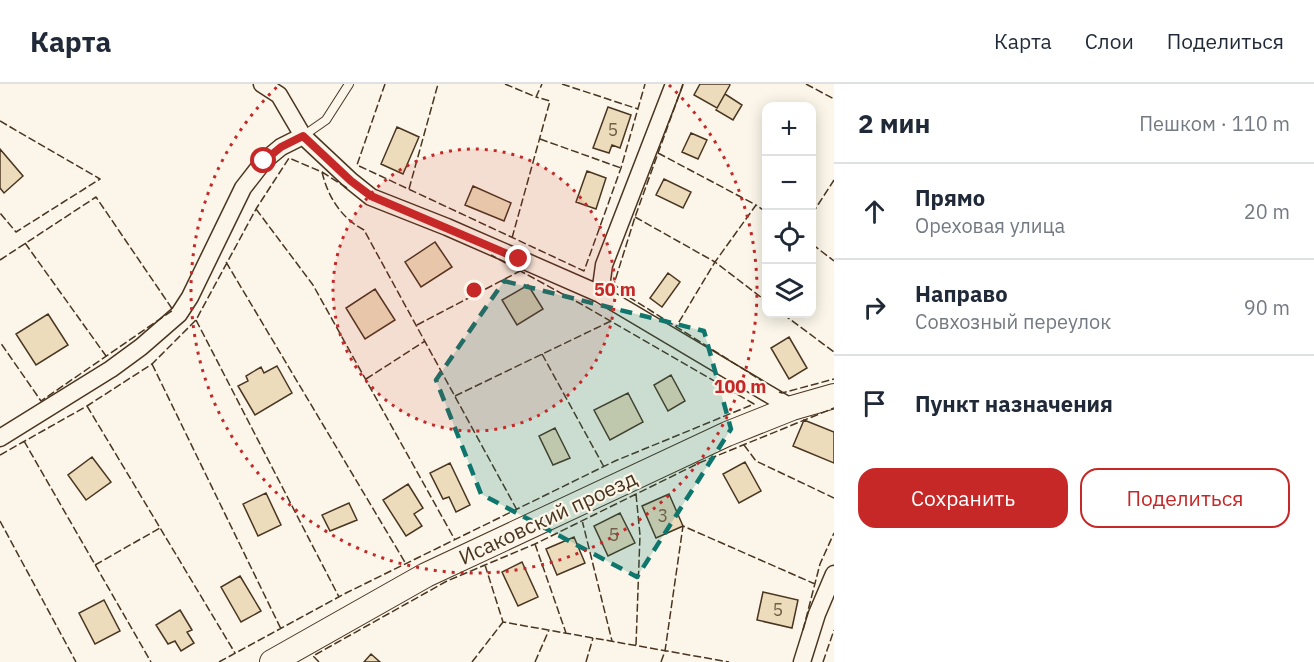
<!DOCTYPE html>
<html lang="ru">
<meta charset="utf-8">
<style>
:root{--surface:#fff;--page:#f2f2f3;--text:#1f2937;--muted:#747a83;--line:#e0e1e3;--accent:#c62828}
body{margin:0;font-family:"IBM Plex Sans",sans-serif;background:var(--page);color:var(--text)}
.controls{position:absolute;right:18px;top:18px;display:grid;overflow:hidden;border-radius:12px;box-shadow:0 3px 15px #0003}
.controls button{width:54px;height:54px;display:grid;place-items:center;padding:0;border:0;border-bottom:2px solid var(--line);background:var(--surface);color:var(--text);font:30px sans-serif}
.stop{position:absolute;width:18px;height:18px;margin:-14px;border:4px solid #c62828;border-radius:50%;background:#fff}
.stop.end{background:#c62828;border-color:#fff;box-shadow:0 2px 6px #0008}
.list{margin:0;padding:0;list-style:none}
h2{display:flex;justify-content:space-between;align-items:center;height:78px;margin:0;padding:0 24px;font-size:26px}
h2 small{font-size:20px;font-weight:400;color:var(--muted)}
.list li{display:grid;grid-template-columns:39px 1fr auto;gap:18px;align-items:center;box-sizing:border-box;height:96px;padding:0 24px;border-top:2px solid var(--line)}
.list b{display:block;font-size:22px;white-space:nowrap}
.list p{margin:0;font-size:20px;white-space:nowrap;color:var(--muted)}
.list em{font-size:20px;font-style:normal;color:var(--muted)}
.actions{display:flex;gap:12px;padding:18px 24px}
.actions a{flex:1;padding:14px 0;border:2px solid var(--accent);border-radius:18px;text-align:center;font-size:21px;color:var(--accent)}
.actions .main{background:var(--accent);color:#fff}
.icon{flex:none;width:33px;height:33px;fill:none;stroke:currentColor;stroke-width:2;stroke-linecap:round;stroke-linejoin:round}
.map{position:relative;flex:none;width:834px;height:578px;overflow:hidden}
header{display:flex;align-items:center;gap:36px;box-sizing:border-box;height:84px;padding:0 30px;background:var(--surface);border-bottom:2px solid var(--line)}
header strong{font-size:28px}
nav{display:flex;gap:33px;margin-inline-start:auto;font-size:21px}
main{display:flex}
aside{flex:1;background:var(--surface)}
.map>svg:first-child{display:block}
.building{fill:#ecdcbc;stroke:#4a3520;stroke-width:1.5}
.lines{fill:none;stroke-linecap:round;stroke-linejoin:round}
.lane-casing{stroke:#4a3520;stroke-width:10}
.street-casing{stroke:#4a3520;stroke-width:19}
.secondary-casing{stroke:#4a3520;stroke-width:26}
.lane{stroke:#fbf6e9;stroke-width:8}
.street{stroke:#fbf6e9;stroke-width:16}
.secondary{stroke:#fbf6e9;stroke-width:24}
.fence{stroke:#4a3520;stroke-width:1.5;stroke-dasharray:8 3;stroke-linecap:butt}
.route{stroke:#c62828;stroke-width:8}
.marked{fill:#0f766e;fill-opacity:0.2;stroke:#0f766e;stroke-width:4.5;stroke-dasharray:12 8;stroke-linejoin:round}
.ring{fill:none;stroke:#c62828;stroke-width:3;stroke-dasharray:3 6}
.labels{text-anchor:middle;stroke-width:4.5;stroke-linejoin:round;paint-order:stroke}
.number-label{font-size:18px;fill:#725f47}
.street-label{font-size:21px;fill:#4a3520;stroke:#fbf6e9}
.centre{fill:#c62828;stroke:#fbf6e9;stroke-width:3}
.ring-label{font-size:18px;text-anchor:middle;font-weight:bold;fill:#c62828;stroke:#fbf6e9;stroke-width:4.5;stroke-linejoin:round;paint-order:stroke}
</style>
<header>
<strong>Карта</strong>
<nav><a>Карта</a><a>Слои</a><a>Поделиться</a></nav>
</header>
<main>
<div class="map">
<svg width="834" height="578" viewBox="0 0 834 578">
<rect width="100%" height="100%" fill="#fbf6e9"/>
<path class="building" d="M 700,0 L 729,0 L 730,1 L 717,24 L 694,11 Z
M 725,10 L 742,21 L 733,36 L 716,26 Z
M 608,23 L 631,31 L 620,64 L 612,61 L 609,69 L 593,64 Z
M 397,43 L 419,53 L 403,90 L 381,80 Z
M 691,49 L 707,56 L 698,75 L 682,68 Z
M 0,65 L 23,92 L 4,109 L 0,104 Z
M 587,87 L 606,94 L 596,125 L 576,118 Z
M 664,95 L 691,108 L 683,124 L 656,111 Z
M 473,102 L 511,119 L 504,137 L 465,121 Z
M 435,158 L 452,183 L 421,203 L 405,178 Z
M 668,189 L 680,198 L 662,223 L 650,214 Z
M 528,201 L 543,225 L 517,241 L 502,216 Z
M 375,205 L 395,236 L 365,255 L 346,224 Z
M 48,230 L 68,261 L 36,281 L 16,250 Z
M 789,253 L 807,284 L 789,295 L 771,264 Z
M 277,282 L 292,309 L 255,331 L 238,302 L 248,297 L 246,292 L 261,283 L 264,289 Z
M 671,291 L 685,317 L 668,327 L 654,301 Z
M 628,309 L 643,338 L 610,356 L 594,326 Z
M 804,336 L 834,348 L 834,379 L 793,362 Z
M 555,344 L 570,374 L 553,381 L 539,352 Z
M 92,373 L 111,398 L 86,416 L 68,391 Z
M 745,378 L 761,407 L 739,419 L 723,390 Z
M 450,379 L 470,421 L 456,428 L 449,413 L 443,415 L 430,389 Z
M 408,400 L 423,424 L 414,430 L 422,442 L 406,452 L 383,416 Z
M 266,409 L 281,441 L 258,452 L 243,420 Z
M 669,410 L 683,442 L 656,454 L 642,422 Z
M 349,419 L 357,436 L 330,447 L 322,431 Z
M 620,429 L 635,459 L 608,472 L 594,442 Z
M 574,453 L 585,479 L 557,491 L 546,465 Z
M 522,478 L 538,513 L 518,522 L 502,488 Z
M 240,492 L 261,527 L 241,538 L 221,503 Z
M 763,508 L 798,516 L 792,544 L 757,536 Z
M 104,516 L 120,547 L 95,560 L 79,529 Z
M 180,526 L 192,546 L 187,548 L 194,559 L 181,567 L 175,557 L 168,560 L 156,541 Z
M 371,570 L 380,578 L 364,578 Z"/>
<g class="lines">
<defs>
<path id="lane" d="M 303,52 L 326,36 L 349,0"/>
<path id="street" d="M 262,0 L 279,11 L 303,52 L 351,97 L 371,113 L 447,143 L 600,210 L 792,324
M 600,210 L 604,181 L 674,0
M 0,354 L 111,285 L 141,263 L 179,230 L 190,213 L 243,104 L 264,77 L 281,63 L 303,52
M 802,578 L 817,530 L 834,490"/>
<path id="secondary" d="M 272,578 L 426,491 L 727,350 L 792,324 L 834,312"/>
</defs>
<use href="#lane" class="lane-casing"/>
<use href="#street" class="street-casing"/>
<use href="#secondary" class="secondary-casing"/>
<use href="#lane" class="lane"/>
<use href="#street" class="street"/>
<use href="#secondary" class="secondary"/>
<path class="fence" d="M 385,0 L 357,81 L 584,187 L 621,84 L 645,0
M 505,0 L 536,13 L 542,0
M 562,0 L 638,25
M 683,0 L 635,133 L 614,200 L 629,213 L 767,300
M 806,0 L 834,15
M 0,37 L 100,95 L 16,148 L 0,129
M 540,55 L 621,84
M 658,69 L 756,121
M 322,88 C 328,113 341,134 364,146 L 517,426
M 409,105 L 438,0
M 256,125 L 313,201 L 455,456
M 766,128 L 756,121 L 715,178 L 766,217
M 812,130 L 834,96
M 635,133 L 715,178 L 676,243
M 512,154 L 550,17 L 536,13
M 25,159 L 106,272
M 812,160 L 834,177
M 0,176 L 96,113 L 173,226 L 41,317 L 0,258
M 226,178 L 406,480
M 783,230 L 834,268
M 196,236 L 339,513
M 417,241 L 520,187
M 542,270 L 604,383
M 152,280 L 281,545
M 366,295 L 425,257
M 779,308 L 782,309 L 834,295
M 455,312 L 611,237
M 87,322 L 235,569
M 24,357 L 151,578
M 744,361 L 756,377 L 834,414
M 0,371 L 87,322 L 152,280 L 196,236 L 256,125 L 289,74 L 322,88 L 347,104
M 636,410 L 640,451 L 636,561
M 582,436 L 612,557
M 0,437 L 76,578
M 535,460 L 566,549
M 95,481 L 160,444
M 485,481 L 503,538 L 729,578
M 803,546 L 820,480 L 834,449
M 219,578 L 346,509 L 615,377 L 754,320 L 581,220 L 491,171
M 319,578 L 313,572 L 447,497 L 535,460 L 699,379 L 834,324
M 472,578 L 503,538
M 535,578 L 549,546
M 586,578 L 593,554
M 661,578 L 665,567 L 683,442 L 815,500
M 823,578 L 834,546"/>
</g>
<g class="lines">
<path class="route" d="M 264,77 L 281,63 L 303,52 L 351,97 L 371,112 L 519,175"/>
</g>
<path class="marked" d="M 504,197 L 704,247 L 731,345 L 637,493 L 481,410 L 436,296 Z"/>
<circle cx="474" cy="206" r="141" fill="#c62828" fill-opacity=".12"/>
<g class="ring">
<circle cx="474" cy="206" r="141"/>
<path d="M669 1A283 283 0 1 1 279 1"/>
</g>
<g class="labels">
<g class="number-label">
<text x="613" y="52">5</text>
<text x="663" y="438">3</text>
<text x="614" y="457">5</text>
<text x="778" y="532">5</text>
</g>
<g class="street-label">
<text transform="translate(548 434) rotate(-25)" y="7">Исаковский проезд</text>
</g>
</g>
<circle cx="474" cy="206" r="9" class="centre"/>
<g class="ring-label">
<text x="615" y="212">50 m</text>
<text x="740" y="309">100 m</text>
</g>
</svg>
<div class="controls">
<button>+</button>
<button>−</button>
<button><svg class="icon" aria-label="locate" viewBox="0 0 24 24"><circle cx="12" cy="12" r="6"/><path d="M12 2v4M12 18v4M2 12h4M18 12h4"/></svg></button>
<button><svg class="icon" aria-label="layers" viewBox="0 0 24 24"><path d="M12 4l9 5-9 5-9-5zM3 14l9 5 9-5"/></svg></button>
</div>
<div class="stop" style="left:264px;top:77px"></div>
<div class="stop end" style="left:519px;top:175px"></div>
</div>
<aside>
<h2>2 мин<small>Пешком · 110 m</small></h2>
<ul class="list">
<li><svg class="icon" aria-label="ahead" viewBox="0 0 24 24"><path d="M12 20V5M6 11l6-6 6 6"/></svg><div><b>Прямо</b><p>Ореховая улица</p></div><em>20 m</em></li>
<li><svg class="icon" aria-label="right" viewBox="0 0 24 24"><path d="M7 20v-9h11M14 6l5 5-5 5"/></svg><div><b>Направо</b><p>Совхозный переулок</p></div><em>90 m</em></li>
<li><svg class="icon" aria-label="arrive" viewBox="0 0 24 24"><path d="M6 21V4h12l-3 4 3 4H6"/></svg><div><b>Пункт назначения</b></div></li>
</ul>
<div class="actions"><a class="main">Сохранить</a><a>Поделиться</a></div>
</aside>
</main>
